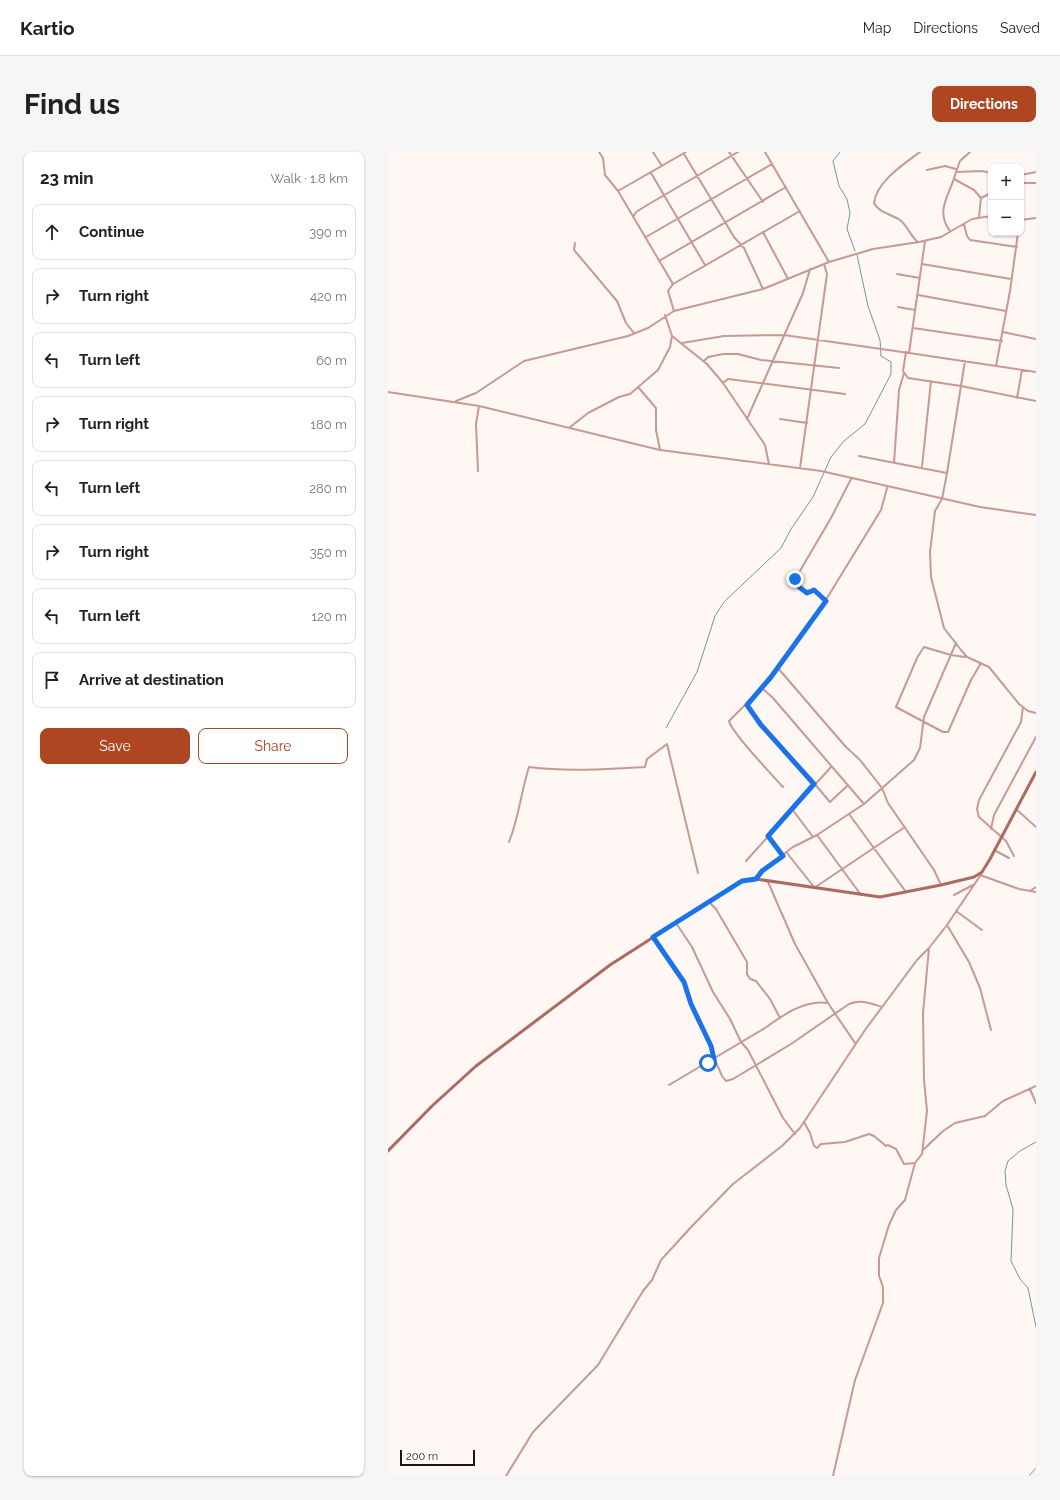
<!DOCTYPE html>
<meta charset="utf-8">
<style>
:root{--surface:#fff;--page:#f6f6f6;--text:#202124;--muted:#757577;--line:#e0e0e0;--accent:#ad4621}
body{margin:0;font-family:Raleway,sans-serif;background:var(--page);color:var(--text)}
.controls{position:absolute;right:12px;top:12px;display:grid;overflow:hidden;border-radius:8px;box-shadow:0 1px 3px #0004}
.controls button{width:36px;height:36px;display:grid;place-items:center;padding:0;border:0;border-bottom:1px solid var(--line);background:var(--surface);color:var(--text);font:20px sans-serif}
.scale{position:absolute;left:12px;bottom:10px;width:75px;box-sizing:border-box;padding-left:4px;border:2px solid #1a1715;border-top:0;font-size:11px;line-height:14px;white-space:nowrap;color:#1a1715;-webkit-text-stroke:3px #fff;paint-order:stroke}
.stop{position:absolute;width:12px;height:12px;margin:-9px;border:3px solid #1a73e8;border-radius:50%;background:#fff}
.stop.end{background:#1a73e8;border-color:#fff;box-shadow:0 1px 4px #0008}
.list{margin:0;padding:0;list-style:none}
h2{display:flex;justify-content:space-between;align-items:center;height:52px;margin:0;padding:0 16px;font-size:17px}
h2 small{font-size:13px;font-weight:400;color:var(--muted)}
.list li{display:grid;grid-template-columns:26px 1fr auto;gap:12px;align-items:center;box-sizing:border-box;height:56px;margin:0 8px 8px;padding:0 8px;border:1px solid var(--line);border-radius:8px}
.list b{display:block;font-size:15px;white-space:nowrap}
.list em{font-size:13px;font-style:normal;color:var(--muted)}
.actions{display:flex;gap:8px;padding:12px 16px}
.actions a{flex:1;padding:9px 0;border:1px solid var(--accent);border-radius:8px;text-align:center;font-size:14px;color:var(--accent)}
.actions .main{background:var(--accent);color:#fff}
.icon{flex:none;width:22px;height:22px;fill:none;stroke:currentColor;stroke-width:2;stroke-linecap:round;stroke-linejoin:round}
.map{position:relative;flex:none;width:648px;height:1324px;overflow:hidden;border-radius:8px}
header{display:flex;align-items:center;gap:24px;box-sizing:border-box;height:56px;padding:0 20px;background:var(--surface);border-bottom:1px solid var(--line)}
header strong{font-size:19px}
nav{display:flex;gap:22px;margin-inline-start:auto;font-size:14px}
.intro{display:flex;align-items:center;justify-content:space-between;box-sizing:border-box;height:96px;padding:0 24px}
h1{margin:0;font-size:28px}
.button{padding:10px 18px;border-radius:8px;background:var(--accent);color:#fff;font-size:14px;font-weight:700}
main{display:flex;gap:24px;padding:0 24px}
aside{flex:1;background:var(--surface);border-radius:8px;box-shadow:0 1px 3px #0004}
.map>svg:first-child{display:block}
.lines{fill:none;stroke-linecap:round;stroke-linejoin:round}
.stream{stroke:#6b99a0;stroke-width:1}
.street{stroke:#c89991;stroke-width:2}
.secondary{stroke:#ad6a60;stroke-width:3}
.route{stroke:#1a73e8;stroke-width:5}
</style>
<header>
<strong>Kartio</strong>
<nav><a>Map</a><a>Directions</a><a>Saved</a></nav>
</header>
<div class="intro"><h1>Find us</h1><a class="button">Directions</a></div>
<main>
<aside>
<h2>23 min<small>Walk · 1.8 km</small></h2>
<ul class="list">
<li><svg class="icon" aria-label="ahead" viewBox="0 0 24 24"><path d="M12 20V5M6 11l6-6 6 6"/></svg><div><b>Continue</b></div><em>390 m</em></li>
<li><svg class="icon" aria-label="right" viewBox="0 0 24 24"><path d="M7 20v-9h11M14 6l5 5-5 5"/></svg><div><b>Turn right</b></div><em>420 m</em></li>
<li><svg class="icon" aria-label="left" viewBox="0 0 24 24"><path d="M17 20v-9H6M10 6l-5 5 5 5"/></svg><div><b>Turn left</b></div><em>60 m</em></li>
<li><svg class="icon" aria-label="right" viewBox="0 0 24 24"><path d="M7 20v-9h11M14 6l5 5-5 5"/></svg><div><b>Turn right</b></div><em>180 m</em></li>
<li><svg class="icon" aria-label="left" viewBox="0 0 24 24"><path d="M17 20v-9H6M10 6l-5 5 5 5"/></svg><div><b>Turn left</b></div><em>280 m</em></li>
<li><svg class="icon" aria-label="right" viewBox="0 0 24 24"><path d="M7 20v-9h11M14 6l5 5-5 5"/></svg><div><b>Turn right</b></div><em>350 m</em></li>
<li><svg class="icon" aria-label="left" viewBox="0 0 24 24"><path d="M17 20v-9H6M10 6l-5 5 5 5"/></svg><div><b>Turn left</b></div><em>120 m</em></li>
<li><svg class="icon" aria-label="arrive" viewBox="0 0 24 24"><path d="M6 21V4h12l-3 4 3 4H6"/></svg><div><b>Arrive at destination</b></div></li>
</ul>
<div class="actions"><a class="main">Save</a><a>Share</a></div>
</aside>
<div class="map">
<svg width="648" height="1324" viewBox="0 0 648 1324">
<rect width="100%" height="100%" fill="#fef7f4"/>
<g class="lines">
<path class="stream" d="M 452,0 L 445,9 L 451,34 L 459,47 L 462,61 L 459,77 L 467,99
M 278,576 L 309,520 L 327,464 L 336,450 L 393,396 L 403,377 L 425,345 L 443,305 L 456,289 L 477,272 L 503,222 L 503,210 L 493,204 L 492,188 L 480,154 L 469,103
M 648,990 L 632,999 L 620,1009 L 617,1019 L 618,1033 L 625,1057 L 623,1109 L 632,1127 L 640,1136 L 648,1175
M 641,1324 L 648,1316"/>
<path class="street" d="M 211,0 L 215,6 L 217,23 L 230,39
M 265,0 L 274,14
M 341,0 L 375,50
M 377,0 L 441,110
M 296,2 L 346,85 L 356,96 L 375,137
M 539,18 L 557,14 L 568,17
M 568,20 L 572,9 L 582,0
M 263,21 L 317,113
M 633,23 L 648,20
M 566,27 L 586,38 L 593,46 L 591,65
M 633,31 L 648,31
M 593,46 L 603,41
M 245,65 L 248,60 L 261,52 L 350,0
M 633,68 L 648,66
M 576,72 L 579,84 L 582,88 L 629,95
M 562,79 C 546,58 563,41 568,20 L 594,19 L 603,21
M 375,80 L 400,127
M 258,85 L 384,12
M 537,89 L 521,201 L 648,220
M 530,90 C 522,84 520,74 512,68 C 503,62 491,61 486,51 C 488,30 517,11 532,0
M 187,91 L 186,98 L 229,149 L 238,171 L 246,181
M 271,109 L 398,35
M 534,112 L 623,127
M 509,122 L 532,126
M 285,132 L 412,59
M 530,143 L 618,159
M 510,155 L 527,158
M 286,159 L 280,139 L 285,132 L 230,39 L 298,0
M 277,163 L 284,184 L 319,212 L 335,231 L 377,293 L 381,312
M 525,176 L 614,189
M 615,180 L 648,187
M 294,191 L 336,184 L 396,183 L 521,201
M 518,200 L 515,219 L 520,226 L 573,234 L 648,249
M 316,209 L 320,205 L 335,202 L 350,202 L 373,208 L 451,216
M 577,209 L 559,321 L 554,347 L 547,359 L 542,400 L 543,425 L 556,476 L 573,498 L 579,505 L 601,515 L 631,552 L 640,559 L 648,561
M 608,214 L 622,139 L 630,81
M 335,231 L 340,227 L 457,242
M 250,235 L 268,256 L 268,278 L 272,298
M 0,240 L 91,254 L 272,298 L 433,319 L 592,355 L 648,363
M 629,246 L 634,218
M 68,249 L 88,241 L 136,209 L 240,184 L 260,176 L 286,159 L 375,137 L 441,110 L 485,97 L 531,90 L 553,85 L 584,67 L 603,64
M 359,267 L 415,141 L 422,117
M 392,267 L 419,271
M 181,276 L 200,261 L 231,245 L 242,242 L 270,218 L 282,195 L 284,184
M 471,304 L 559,321
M 506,311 L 511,238 L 516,221
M 534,315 L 543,229
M 412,316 L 439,122 L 436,112
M 90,319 L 88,272 L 91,254
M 437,449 L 426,438 L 419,441 L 408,433 L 406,429 L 443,366 L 463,327
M 577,505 L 563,503 L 536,495 L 529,506 L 508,555 L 555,580 L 560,580 L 583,528 L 593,511
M 389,515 L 457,594 L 472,608 L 494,636 L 500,651 L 546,718 L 553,733
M 374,536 L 385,546 L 476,652
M 359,553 L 373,573 L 408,613 L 414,617 L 442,650 L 459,634
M 395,635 C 385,624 343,580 341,569 L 374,536 L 431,459 L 493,358 L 499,336
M 404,657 L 425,685
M 628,657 L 648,675
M 461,662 L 518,740
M 603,677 L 606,663 L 648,585
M 429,683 L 473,743
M 380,685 L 395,704
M 121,690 C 131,665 133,640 141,615 C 180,620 218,617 257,615 L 259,607 L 279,592 L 310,721
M 606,698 L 621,706
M 399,701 L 426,735
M 626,704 L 618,689 L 591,665 L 589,657 L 591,648 L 633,570 L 635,555
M 358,709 L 443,615
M 592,723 L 631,737 L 648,740
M 368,727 L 373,719 L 405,695 L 429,683 L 476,652 L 526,608 L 532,596 L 536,565 L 568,491
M 380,730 L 407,792 L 440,851
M 426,736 L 517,675
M 642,739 L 648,735
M 566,743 L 585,733
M 321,750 L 328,757 L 359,810 L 359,822 L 362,827 L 368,829 L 382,847 L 392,866
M 568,759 L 594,778
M 288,771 L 304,795 L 325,840 L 342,867 L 353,890 L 360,898 L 395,966 L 407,982
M 559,773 L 581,810 L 592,836 L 603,878
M 265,785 L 296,830 L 304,856 L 323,894 L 327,908 L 334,924 L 338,929 L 345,927 L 403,892 L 461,852 C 473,847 482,851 494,855
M 281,933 L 377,876 C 395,863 417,847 440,851 L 467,891
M 642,937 L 648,951
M 416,970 L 422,981 L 426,994 L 429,996 L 433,992 L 457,990 L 481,982 L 486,984 L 498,994 L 500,993 L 508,997 L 516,1012 L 527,1011
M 535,998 L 555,979 L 567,971 L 597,964 L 615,949 L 648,934
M 118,1324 L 145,1280 L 210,1213 L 255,1139 L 264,1128 L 273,1108 L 305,1073 L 345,1032 L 394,994 L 412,976 L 477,878 L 529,808 L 541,796 L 559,773 L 594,721
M 445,1324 L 467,1228 L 495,1151 L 495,1135 L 491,1124 L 491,1106 L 501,1073 L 508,1058 L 517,1048 L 527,1011 L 534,1002 L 539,959 L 536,928 L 535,861 L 541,796"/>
<path class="secondary" d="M 0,999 L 44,954 L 88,914 L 222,813 L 353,729 L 368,727 L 492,745 L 553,733 L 586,725 L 594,720 L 602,707 L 648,620"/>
</g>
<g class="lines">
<path class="route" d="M 320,911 L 326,907 L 323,894 L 303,852 L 296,830 L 265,785 L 354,729 L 368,727 L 374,719 L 395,704 L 380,684 L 426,632 L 373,573 L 359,553 L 383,525 L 438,449 L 426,438 L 419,441 L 406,431 L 407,427"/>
</g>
</svg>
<div class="controls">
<button>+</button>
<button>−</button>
</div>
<div class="scale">200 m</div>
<div class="stop" style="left:320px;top:911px"></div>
<div class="stop end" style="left:407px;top:427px"></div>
</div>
</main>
